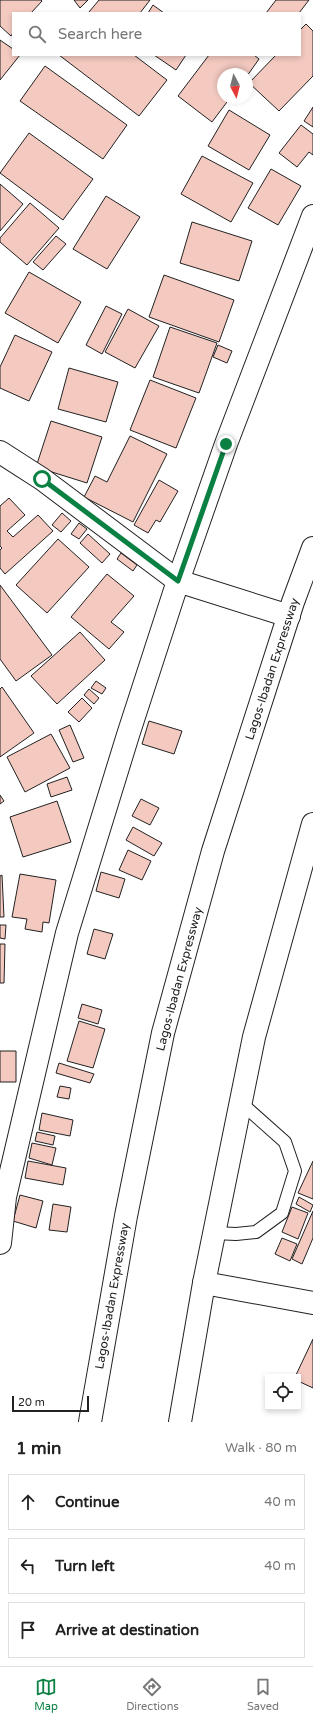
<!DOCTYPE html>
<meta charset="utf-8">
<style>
:root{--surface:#fff;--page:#f2f2f2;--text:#222;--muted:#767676;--line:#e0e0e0;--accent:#0b8043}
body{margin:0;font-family:"Varela Round",sans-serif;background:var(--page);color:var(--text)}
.controls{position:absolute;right:12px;bottom:12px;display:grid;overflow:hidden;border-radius:0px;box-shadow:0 2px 6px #0003}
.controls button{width:36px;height:36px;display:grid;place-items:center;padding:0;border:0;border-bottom:1px solid var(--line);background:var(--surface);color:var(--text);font:20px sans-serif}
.compass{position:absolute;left:217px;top:68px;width:36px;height:36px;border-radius:50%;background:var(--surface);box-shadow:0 2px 6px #0003;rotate:173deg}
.scale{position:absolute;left:12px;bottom:10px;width:77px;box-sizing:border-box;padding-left:4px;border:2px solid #222;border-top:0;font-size:11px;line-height:14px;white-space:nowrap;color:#222;-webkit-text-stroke:3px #fff;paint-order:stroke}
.stop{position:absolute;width:12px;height:12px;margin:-9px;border:3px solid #0b8043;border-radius:50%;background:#fff}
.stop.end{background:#0b8043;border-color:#fff;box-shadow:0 1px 4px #0008}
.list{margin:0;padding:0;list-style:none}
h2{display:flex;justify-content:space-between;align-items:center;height:52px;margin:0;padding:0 16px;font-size:17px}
h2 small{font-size:13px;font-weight:400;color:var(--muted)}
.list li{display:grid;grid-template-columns:26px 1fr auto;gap:12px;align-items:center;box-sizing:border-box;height:56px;margin:0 8px 8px;padding:0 8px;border:1px solid var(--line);border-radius:0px}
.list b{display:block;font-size:15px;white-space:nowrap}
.list em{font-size:13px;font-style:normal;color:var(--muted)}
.icon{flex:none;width:22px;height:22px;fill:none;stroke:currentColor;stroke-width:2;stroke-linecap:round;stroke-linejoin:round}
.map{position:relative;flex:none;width:313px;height:1422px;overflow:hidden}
.search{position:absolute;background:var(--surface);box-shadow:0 2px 6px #0003;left:12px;right:12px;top:12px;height:44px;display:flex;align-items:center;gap:10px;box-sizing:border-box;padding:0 14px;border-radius:0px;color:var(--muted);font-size:15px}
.sheet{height:244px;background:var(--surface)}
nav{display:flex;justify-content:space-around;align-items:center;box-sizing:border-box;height:56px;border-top:1px solid var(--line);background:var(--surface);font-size:11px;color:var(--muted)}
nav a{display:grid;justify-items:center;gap:2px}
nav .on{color:var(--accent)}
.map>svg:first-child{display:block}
.building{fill:#f3c9c0;stroke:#222}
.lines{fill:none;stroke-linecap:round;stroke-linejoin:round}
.lane-casing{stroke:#222;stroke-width:14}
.street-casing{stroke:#222;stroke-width:24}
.secondary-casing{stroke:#222;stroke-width:24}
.highway-casing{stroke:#222;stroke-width:24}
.lane{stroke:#fff;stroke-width:12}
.street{stroke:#fff;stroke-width:22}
.secondary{stroke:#fff;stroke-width:22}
.highway{stroke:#fff;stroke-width:22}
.route{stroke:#0b8043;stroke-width:5}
.labels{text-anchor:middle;stroke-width:3;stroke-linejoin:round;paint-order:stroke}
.street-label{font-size:12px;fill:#222;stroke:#fff}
</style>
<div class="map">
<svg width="313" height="1422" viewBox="0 0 313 1422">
<rect width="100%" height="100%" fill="#fff"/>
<path class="building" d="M 0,0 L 41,0 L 42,1 L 31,13 L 13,13 L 13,33 L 11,36 L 0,26 Z
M 74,0 L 88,0 L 80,8 Z
M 99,0 L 150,0 L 140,13 L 91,13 L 89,12 Z
M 276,0 L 309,0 L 299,13 L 266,13 Z
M 153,5 L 164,13 L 148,13 Z
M 306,24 L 313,31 L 313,76 L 279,111 L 249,83 L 276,55 L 300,55 L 300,30 Z
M 0,40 L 13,49 L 13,55 L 20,55 L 0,80 Z
M 59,55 L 134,55 L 167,80 L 139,116 Z
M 154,55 L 186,55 L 176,70 Z
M 209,55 L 254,55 L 259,59 L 247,76 L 247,74 L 223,74 L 223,98 L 230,98 L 212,122 L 178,96 Z
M 45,66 L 127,125 L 103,159 L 20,101 Z
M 313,107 L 313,127 L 304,121 Z
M 229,110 L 270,135 L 249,170 L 208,146 Z
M 301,125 L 313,134 L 313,155 L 309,152 L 297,167 L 279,153 Z
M 29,133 L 93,179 L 63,220 L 0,173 Z
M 202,156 L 253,183 L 231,222 L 181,194 Z
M 271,169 L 301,186 L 278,225 L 248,208 Z
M 0,184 L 23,204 L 0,231 Z
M 106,196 L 140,217 L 107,269 L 73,249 Z
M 30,203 L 59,228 L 27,265 L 0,242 L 0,238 Z
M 192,222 L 252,241 L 239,281 L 180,263 Z
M 56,236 L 66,244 L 43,270 L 33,262 Z
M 29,272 L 81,302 L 58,343 L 5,313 Z
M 164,275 L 234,300 L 219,342 L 149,317 Z
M 106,306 L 122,314 L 102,354 L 86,345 Z
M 128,309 L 159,326 L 135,368 L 105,352 Z
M 170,327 L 217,343 L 199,393 L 153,377 Z
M 15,335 L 52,352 L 29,401 L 0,388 L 0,367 Z
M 218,345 L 232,351 L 227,363 L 213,357 Z
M 69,368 L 118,382 L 106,422 L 58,409 Z
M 150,380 L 196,398 L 176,448 L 130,430 Z
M 51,421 L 102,437 L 87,483 L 36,467 Z
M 130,436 L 167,454 L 133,522 L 84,497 L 95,476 L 107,482 Z
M 159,480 L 178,491 L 160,522 L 156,520 L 148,533 L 134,525 Z
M 9,498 L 25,515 L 7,531 L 13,537 L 38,515 L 53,531 L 5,574 L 0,568 L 0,550 L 2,548 L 0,546 L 0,506 Z
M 62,513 L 71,521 L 61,532 L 52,525 Z
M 79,523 L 87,529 L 79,539 L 71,534 Z
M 88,534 L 110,554 L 102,563 L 80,543 Z
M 58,539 L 89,567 L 47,613 L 16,585 Z
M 121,553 L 137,565 L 133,571 L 117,559 Z
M 107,574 L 134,596 L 111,622 L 124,632 L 109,649 L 71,617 Z
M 0,585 L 52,655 L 16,681 L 0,659 Z
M 80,632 L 105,660 L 57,704 L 31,676 Z
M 96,681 L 106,688 L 102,694 L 91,688 Z
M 2,687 L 34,733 L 0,757 L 0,689 Z
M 89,689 L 99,698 L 94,704 L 84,695 Z
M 82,698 L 92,708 L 79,722 L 68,712 Z
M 149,721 L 182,731 L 174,754 L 142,744 Z
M 70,725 L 84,758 L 73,762 L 59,730 Z
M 51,734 L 70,768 L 25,792 L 7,757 Z
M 67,777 L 72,790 L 51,797 L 47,784 Z
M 0,795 L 4,801 L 0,804 Z
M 141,799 L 159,808 L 150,825 L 132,816 Z
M 57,801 L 71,842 L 23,857 L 10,817 Z
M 133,827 L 162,843 L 154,856 L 126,840 Z
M 128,850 L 151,861 L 142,880 L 119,870 Z
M 101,872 L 125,879 L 119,898 L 96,891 Z
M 20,874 L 56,880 L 49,923 L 43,922 L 42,932 L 25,929 L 27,919 L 12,917 Z
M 2,875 L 4,917 L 0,917 L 0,876 Z
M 0,925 L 6,925 L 5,939 L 0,938 Z
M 94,929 L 113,934 L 105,959 L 87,954 Z
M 0,944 L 5,944 L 4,983 L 0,983 Z
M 82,1004 L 102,1010 L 98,1024 L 78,1018 Z
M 79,1021 L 105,1029 L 93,1068 L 67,1061 Z
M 0,1051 L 16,1051 L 16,1082 L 0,1082 Z
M 59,1063 L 94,1074 L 90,1083 L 56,1073 Z
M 60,1086 L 71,1088 L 69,1099 L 57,1097 Z
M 42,1113 L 73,1120 L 70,1136 L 39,1130 Z
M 37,1132 L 55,1136 L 53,1145 L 35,1141 Z
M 32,1143 L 56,1148 L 52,1165 L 29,1158 Z
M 28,1161 L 66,1168 L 63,1185 L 25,1178 Z
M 313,1161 L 313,1199 L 298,1193 Z
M 20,1195 L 43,1201 L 36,1228 L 13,1221 Z
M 299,1197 L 313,1205 L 310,1212 L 296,1204 Z
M 53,1204 L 71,1207 L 67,1232 L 49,1230 Z
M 292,1207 L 308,1213 L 298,1239 L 282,1232 Z
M 313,1211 L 313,1238 L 302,1264 L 292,1259 Z
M 282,1238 L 297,1244 L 290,1261 L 275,1254 Z
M 313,1339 L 313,1388 L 298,1381 L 298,1377 L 295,1377 Z"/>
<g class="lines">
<defs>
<path id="lane" d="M 214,1233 L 236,1234 L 256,1232 L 282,1213 L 295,1171 L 285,1142 L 240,1102"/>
<path id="street" d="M 0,452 L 42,479 L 178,581 L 289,616
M 0,1243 L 5,1197 L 67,933 L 128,735 L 178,581 L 226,444 L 313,216"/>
<path id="secondary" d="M 204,1283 L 313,1303"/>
<path id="highway" d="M 90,1422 L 126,1216 L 163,1033 L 213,851 L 293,602 L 313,548
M 180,1422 L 204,1283 L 254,1037 L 313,824"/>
</defs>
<use href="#lane" class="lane-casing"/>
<use href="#street" class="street-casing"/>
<use href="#secondary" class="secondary-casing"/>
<use href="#highway" class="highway-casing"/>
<use href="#lane" class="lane"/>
<use href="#street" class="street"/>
<use href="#secondary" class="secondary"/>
<use href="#highway" class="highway"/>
</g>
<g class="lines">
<path class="route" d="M 42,479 L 178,581 L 226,444"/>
</g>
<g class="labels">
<g class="street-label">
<text transform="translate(272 669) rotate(-72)" y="4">Lagos-Ibadan Expressway</text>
<text transform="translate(179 979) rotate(-75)" y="4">Lagos-Ibadan Expressway</text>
<text transform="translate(112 1296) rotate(-80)" y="4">Lagos-Ibadan Expressway</text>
</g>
</g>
</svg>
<div class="controls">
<button><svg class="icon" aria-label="locate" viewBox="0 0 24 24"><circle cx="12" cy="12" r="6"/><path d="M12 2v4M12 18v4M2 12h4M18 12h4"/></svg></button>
</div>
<svg class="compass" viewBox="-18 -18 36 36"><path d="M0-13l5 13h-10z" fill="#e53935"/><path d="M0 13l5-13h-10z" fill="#767676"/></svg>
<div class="scale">20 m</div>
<div class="stop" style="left:42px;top:479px"></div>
<div class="stop end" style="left:226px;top:444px"></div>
<div class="search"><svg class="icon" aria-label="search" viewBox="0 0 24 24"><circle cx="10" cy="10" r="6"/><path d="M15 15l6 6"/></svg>Search here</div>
</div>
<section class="sheet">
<h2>1 min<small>Walk · 80 m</small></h2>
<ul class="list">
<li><svg class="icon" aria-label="ahead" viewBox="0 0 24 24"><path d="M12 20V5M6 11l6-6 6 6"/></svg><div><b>Continue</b></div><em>40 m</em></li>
<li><svg class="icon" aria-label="left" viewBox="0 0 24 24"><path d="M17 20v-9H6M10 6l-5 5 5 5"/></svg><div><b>Turn left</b></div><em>40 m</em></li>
<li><svg class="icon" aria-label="arrive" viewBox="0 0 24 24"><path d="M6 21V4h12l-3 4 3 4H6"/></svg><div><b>Arrive at destination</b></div></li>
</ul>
</section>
<nav>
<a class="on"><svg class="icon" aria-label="map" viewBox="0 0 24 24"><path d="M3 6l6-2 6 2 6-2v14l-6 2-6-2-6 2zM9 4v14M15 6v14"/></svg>Map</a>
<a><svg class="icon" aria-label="directions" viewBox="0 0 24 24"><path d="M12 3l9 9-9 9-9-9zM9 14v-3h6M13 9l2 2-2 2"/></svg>Directions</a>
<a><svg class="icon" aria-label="saved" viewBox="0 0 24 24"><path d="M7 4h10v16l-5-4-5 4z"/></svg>Saved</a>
</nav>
